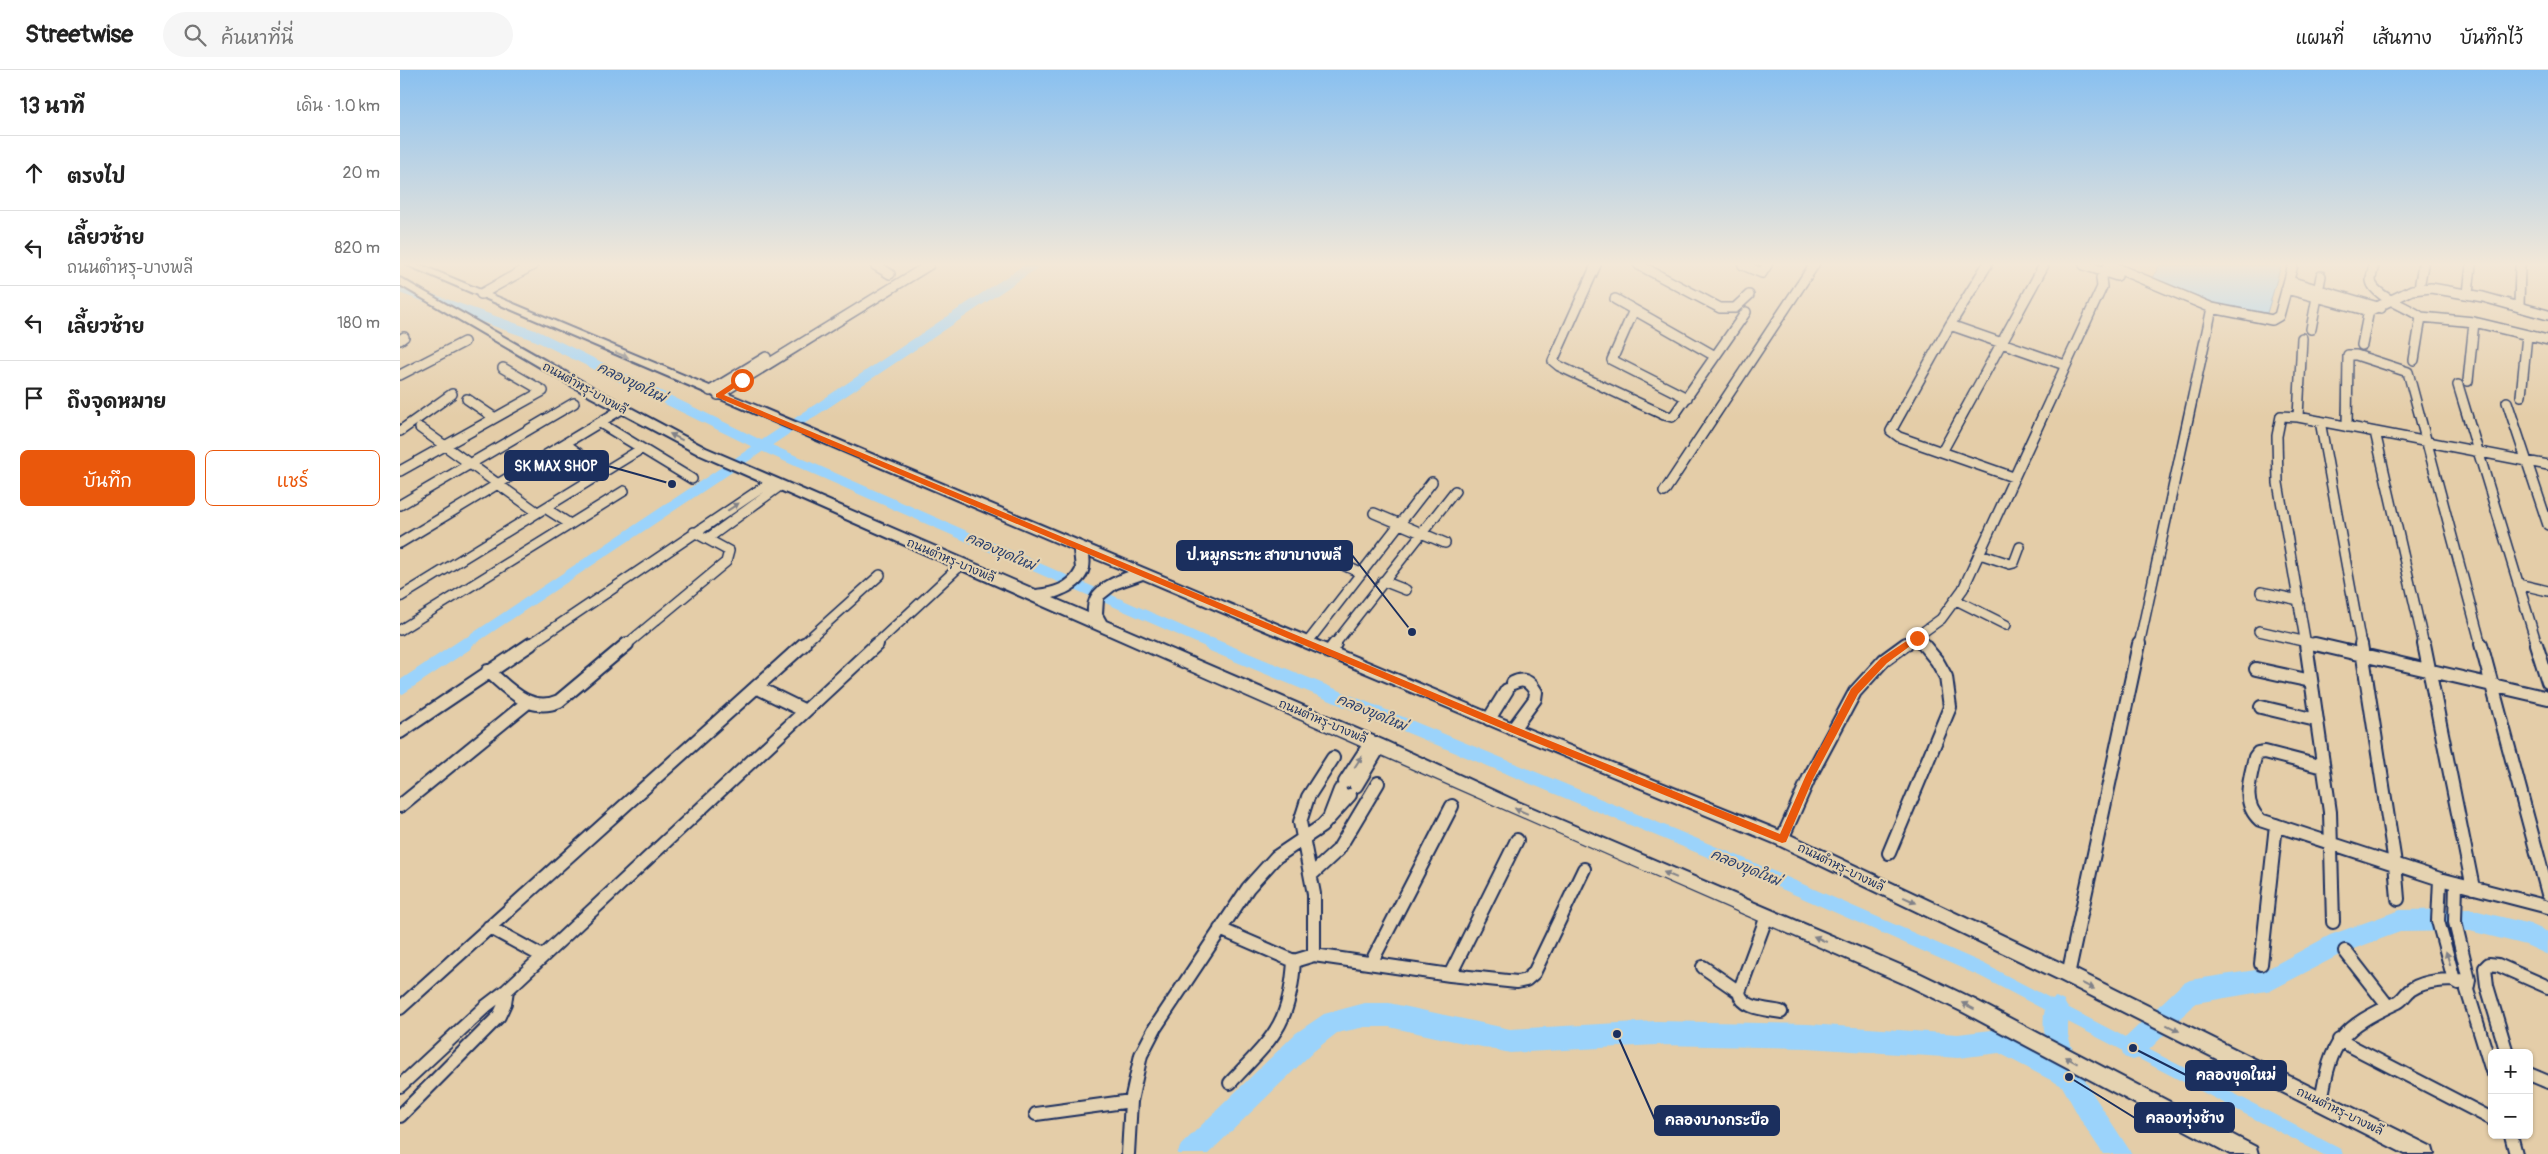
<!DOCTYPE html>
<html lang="th">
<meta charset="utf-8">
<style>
:root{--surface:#fff;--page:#f6f6f6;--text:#222;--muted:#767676;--line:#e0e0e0;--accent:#ea580c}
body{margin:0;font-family:Pangolin,"Playpen Sans Thai",sans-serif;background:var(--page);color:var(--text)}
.controls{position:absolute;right:15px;bottom:15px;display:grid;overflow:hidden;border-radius:8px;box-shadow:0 1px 4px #0004}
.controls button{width:45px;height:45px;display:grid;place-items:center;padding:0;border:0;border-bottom:1px solid var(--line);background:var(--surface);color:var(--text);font:25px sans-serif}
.stop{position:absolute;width:15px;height:15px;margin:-11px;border:4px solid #ea580c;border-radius:50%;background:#fff}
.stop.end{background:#ea580c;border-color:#fff;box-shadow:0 1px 5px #0008}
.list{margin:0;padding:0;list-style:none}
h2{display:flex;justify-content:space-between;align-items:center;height:65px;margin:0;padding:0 20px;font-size:21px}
h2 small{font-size:16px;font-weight:400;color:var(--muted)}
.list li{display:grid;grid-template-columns:32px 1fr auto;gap:15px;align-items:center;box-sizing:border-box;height:75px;padding:0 20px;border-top:1px solid var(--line)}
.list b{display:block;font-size:19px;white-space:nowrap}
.list p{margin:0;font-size:16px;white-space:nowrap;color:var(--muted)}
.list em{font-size:16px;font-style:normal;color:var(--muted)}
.actions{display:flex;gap:10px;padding:15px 20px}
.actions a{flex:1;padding:11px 0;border:1px solid var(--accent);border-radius:8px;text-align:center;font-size:18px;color:var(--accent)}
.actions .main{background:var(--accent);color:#fff}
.icon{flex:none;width:28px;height:28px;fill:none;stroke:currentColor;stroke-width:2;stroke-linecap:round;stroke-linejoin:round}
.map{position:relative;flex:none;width:2148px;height:1084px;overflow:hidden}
header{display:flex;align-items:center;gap:30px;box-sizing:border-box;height:70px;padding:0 25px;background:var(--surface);border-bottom:1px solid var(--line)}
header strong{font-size:24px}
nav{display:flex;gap:28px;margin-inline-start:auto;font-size:18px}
.search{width:350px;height:45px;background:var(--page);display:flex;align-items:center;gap:12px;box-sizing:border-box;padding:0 18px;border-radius:28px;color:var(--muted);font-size:19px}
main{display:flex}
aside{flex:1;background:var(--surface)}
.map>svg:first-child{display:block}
.water{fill:#9bd3fb;stroke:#6891bc}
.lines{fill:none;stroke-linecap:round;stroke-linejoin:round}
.canal-far1{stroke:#9bd3fb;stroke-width:10}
.canal{stroke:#9bd3fb;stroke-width:13}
.river{fill:#9bd3fb;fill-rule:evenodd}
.minor-far1-casing{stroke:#1b2f5e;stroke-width:12}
.minor-casing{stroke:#1b2f5e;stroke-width:16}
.major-casing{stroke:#1b2f5e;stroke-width:4}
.minor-far1{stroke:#e5d3b1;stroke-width:9}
.minor{stroke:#e5d3b1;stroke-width:12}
.major{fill:#e5d3b1;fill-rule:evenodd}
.oneway{fill:#808188}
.route{fill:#ea580c}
.labels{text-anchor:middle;stroke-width:4.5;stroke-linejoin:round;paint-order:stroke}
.street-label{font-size:12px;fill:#1b2f5e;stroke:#e5d3b1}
.water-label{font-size:14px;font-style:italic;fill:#283f6e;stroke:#e5d3b1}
.leader{fill:none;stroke:#1b2f5e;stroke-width:2}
.callout-dot{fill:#1b2f5e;stroke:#e5d3b1;stroke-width:2}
.callout{fill:#1b2f5e;stroke:#1b2f5e;stroke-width:2}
.callout-label{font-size:14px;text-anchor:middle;font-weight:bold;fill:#fff}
</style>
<header>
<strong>Streetwise</strong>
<div class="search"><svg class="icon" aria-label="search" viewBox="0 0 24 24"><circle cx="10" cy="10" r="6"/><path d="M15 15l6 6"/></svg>ค้นหาที่นี่</div>
<nav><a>แผนที่</a><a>เส้นทาง</a><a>บันทึกไว้</a></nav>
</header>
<main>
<aside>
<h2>13 นาที<small>เดิน · 1.0 km</small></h2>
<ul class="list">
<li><svg class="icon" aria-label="ahead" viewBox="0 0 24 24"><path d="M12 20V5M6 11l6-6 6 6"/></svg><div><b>ตรงไป</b></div><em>20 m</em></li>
<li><svg class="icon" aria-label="left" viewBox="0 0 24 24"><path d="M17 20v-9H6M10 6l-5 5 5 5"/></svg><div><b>เลี้ยวซ้าย</b><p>ถนนตำหรุ-บางพลี</p></div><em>820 m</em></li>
<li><svg class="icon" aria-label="left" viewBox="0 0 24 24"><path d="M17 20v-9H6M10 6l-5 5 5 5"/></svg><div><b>เลี้ยวซ้าย</b></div><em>180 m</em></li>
<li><svg class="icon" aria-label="arrive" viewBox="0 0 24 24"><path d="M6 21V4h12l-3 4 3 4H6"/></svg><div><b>ถึงจุดหมาย</b></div></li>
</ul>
<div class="actions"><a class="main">บันทึก</a><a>แชร์</a></div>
</aside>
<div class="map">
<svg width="2148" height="1084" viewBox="0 0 2148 1084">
<rect width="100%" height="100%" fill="#e4cda8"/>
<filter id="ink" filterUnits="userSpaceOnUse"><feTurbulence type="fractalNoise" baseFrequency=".02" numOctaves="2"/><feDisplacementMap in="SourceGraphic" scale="10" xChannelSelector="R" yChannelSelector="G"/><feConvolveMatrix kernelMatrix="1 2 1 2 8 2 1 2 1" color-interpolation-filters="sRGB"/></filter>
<g filter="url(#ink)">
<path class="water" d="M 1760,195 L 1881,195 L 1867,243 L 1818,234 L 1752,208 Z"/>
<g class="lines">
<path class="canal-far1" d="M 0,218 L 137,266 L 362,376 L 813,575
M 64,575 L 633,195"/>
<path class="canal" d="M 810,574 L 1341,794 L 1582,900 L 1936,1084
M 0,618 L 66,574"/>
<path class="river" d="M 2070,839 L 2130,854 L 2148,862 L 2148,885 L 2126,875 L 2070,861 L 2000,862 L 1945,882 L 1872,920 L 1796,933 L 1742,987 L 1733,990 L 1724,987 L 1721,978 L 1724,969 L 1782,914 L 1790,910 L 1869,898 L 1930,865 L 2000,840 Z
M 1656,927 L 1664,931 L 1668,939 L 1668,965 L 1677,994 L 1691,1021 L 1732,1084 L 1703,1084 L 1682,1052 L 1662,1016 L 1599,983 L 1558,988 L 1408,978 L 1256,975 L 1110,983 L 989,957 L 965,957 L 937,963 L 914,981 L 808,1084 L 777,1084 L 781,1075 L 896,963 L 924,944 L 965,933 L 989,933 L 1110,959 L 1256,951 L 1408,954 L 1558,964 L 1600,959 L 1649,983 C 1644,965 1640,948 1648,931 Z"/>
<defs>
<path id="minor-far1" d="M 475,195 L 490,204
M 1196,195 L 1153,291 L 1159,296 L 1264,345 L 1272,347 L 1275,344 L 1346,242
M 1239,195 L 1320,238 L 1335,238 L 1349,225
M 1343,195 L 1362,203 L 1367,195
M 1587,195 L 1550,255 L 1491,361 L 1499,367 L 1613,407
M 1684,195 L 1717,206
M 1709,195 L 1812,238 L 1872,250 L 1879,246 L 1893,195
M 1974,195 C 1973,199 1971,206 1971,211 C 1973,226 2010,238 2021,247 L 2014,290
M 1889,211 L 1981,238
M 2019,218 L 2023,195
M 1886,219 L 1969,241 L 2012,220 L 2031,218 L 2083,227 L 2148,245
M 81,224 L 133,195
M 2068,224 L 2071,195
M 1215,229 L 1315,286
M 2119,237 L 2120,195
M 1234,240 L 1212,290 L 1287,328
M 2021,247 L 2074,252 L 2148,270
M 1550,255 L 1665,295
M 1911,259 L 1921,206
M 0,270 L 4,267
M 1962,275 L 1970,235
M 0,305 L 64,272
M 2068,311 L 2074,252
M 2058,315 L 2137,575
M 310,321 L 366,287
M 318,325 L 529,195
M 2121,326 L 2127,265
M 67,329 L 95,348
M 2107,332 L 2148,455
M 1898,347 L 1902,268
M 1920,351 L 1961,575
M 200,353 L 292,409
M 1947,357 L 1948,285 L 1956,285 L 2008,302 L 2081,575
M 20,358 L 137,442
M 0,361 L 52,324
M 1975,362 L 2024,575
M 166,374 L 204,402
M 1542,382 L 1644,195
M 0,401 L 143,321 L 103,298
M 1264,422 L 1414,195
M 0,435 L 174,333
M 145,438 L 170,454
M 974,443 L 1045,473
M 307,469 L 380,416
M 0,473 L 222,339
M 1580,484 L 1610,494 L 1614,493 L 1620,477
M 943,495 L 961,503
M 983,511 L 1006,520
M 2118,514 L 2148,521
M 1861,522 L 1899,530
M 0,527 L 241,379
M 1556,530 L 1606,555
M 0,560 L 224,421
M 1859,561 L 1920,575
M 1517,568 L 1524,575
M 907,573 L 1032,412
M 129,575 L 371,412
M 226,575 L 326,492 L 329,481 L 294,462
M 402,575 L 480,505
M 475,575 L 561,495
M 934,575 L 1055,421
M 1505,575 L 1541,549 L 1563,519 L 1702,217 L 1701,208 L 1708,195
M 1739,575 L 1812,238
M 1906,575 L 1878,413 L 1877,366 L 1881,346 L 1898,347 L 2148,395"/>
<path id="minor" d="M 1906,574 L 1930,742 L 1933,852
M 1915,574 L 2148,628
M 1961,574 L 1995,793 L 1998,829
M 2024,574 L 2073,818
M 2081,574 L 2148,824
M 2136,574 L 2148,612
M 929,582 L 935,574
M 1856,599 L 1911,611
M 88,601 C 109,619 130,644 159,631 L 227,574
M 1113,613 C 1124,607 1130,612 1136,622 L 1135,629 L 1113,659
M 356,617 L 405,641
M 1861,637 L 1916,650
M 1089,649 L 1107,620
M 0,662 L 131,574
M 1923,697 L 1865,682 L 1858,683 L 1855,687 C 1850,709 1841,733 1860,750 L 2040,809 L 2148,837
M 945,712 L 971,672
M 956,716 L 980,676
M 0,736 L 128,632
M 930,746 L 940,720
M 1382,769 L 1409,708 L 1455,622 L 1484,590 L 1506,574
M 1489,783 L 1550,637 L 1546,607 L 1537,591 L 1523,574
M 911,805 L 938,780 L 978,713
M 2040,809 L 2038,851 L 2054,910 L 2059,913
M 2056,813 L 2055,852 L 2069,910 L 2067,920 L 2092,1001
M 89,857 L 142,886
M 820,859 L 894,891
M 1945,881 L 1987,935
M 914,885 L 914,824 L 900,752 L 908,727 L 933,688
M 971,893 L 1052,736
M 1861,894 L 1876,755
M 1303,897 L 1339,922 C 1342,939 1367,939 1381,942
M 1050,905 L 1117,770
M 1668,905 L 1739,574
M 1339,922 L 1367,846
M 0,938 L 404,574
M 1939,970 L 2092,1049
M 2107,983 L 2087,916 L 2085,898 L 2089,894 L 2098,895 L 2148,917
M 2129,1004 L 2148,1012
M 830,1013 C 872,968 890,956 894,891 L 914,885 L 1050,905 L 1117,912 L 1126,910 L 1134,903 L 1184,799
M 0,1016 L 86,936 L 107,920
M 1921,1032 C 1931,970 1941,958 1998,932 C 2004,929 2006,922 2012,919 C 2027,909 2052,910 2069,910
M 636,1044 L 731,1031
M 0,1046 L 99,946 L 105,933 L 107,920 L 477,574
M 2111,1065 L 2116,1084
M 728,1084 L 731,1031 L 741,985 L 755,958 L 848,818 L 876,787 L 922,756 L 950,725"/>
<path id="major" d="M 7,195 L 21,195 L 1118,655 L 1388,764 L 1674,899 L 2032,1077 L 2034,1084 L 2005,1084 L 1662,911 L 1376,774 L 1108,663 L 743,509 L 717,518 L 703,529 L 702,544 L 706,551 L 985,671 L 1116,731 L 1519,903 L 1575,930 L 1856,1077 L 1858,1084 L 1830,1084 L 1563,942 L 1507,915 C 1103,740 701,561 298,384 L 191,327 L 0,215 L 0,208 L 199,321 L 306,378 L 636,520 C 652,518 668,515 676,499 L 674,480 ZM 689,486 L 728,502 C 708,509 686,519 688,543 L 653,528 C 673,522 693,510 689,486 Z"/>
</defs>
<use href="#minor-far1" class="minor-far1-casing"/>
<use href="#minor" class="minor-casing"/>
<use href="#major" class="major-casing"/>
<use href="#minor-far1" class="minor-far1"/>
<use href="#minor" class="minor"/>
<use href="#major" class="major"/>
</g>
<defs><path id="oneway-solid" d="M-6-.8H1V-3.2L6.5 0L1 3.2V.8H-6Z" transform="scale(1.25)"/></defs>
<g class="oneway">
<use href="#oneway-solid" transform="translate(222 285) rotate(23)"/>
<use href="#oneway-solid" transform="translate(276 367) rotate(-153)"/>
<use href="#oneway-solid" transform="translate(333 437) rotate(-33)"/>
<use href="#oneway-solid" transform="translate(958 692) rotate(-57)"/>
<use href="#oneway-solid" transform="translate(1121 741) rotate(-157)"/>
<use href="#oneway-solid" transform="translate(1270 805) rotate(-157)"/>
<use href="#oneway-solid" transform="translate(1510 830) rotate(25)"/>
<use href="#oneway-solid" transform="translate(1420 869) rotate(-156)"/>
<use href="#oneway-solid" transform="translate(2048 888) rotate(-108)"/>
<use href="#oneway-solid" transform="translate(1688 916) rotate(26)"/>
<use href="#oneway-solid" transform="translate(1568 936) rotate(-153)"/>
<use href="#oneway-solid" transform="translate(1773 958) rotate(27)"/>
<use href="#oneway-solid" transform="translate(1671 990) rotate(-152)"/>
</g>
</g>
<linearGradient id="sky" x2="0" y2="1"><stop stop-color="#89c0f0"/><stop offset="0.56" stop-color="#f3e8d8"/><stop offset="1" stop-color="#f3e8d8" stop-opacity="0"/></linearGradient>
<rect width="2148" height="347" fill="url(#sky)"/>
<path class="route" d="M 340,308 L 346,310 L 324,325 L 1116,657 L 1380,764 L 1406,705 L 1451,619 L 1481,588 L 1514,566 L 1517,565 L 1521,568 L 1487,593 L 1458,624 L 1413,709 L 1386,772 L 1382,773 L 1110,662 L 316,327 L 316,324 Z"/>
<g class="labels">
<g class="street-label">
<text transform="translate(185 318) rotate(29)" y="4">ถนนตำหรุ-บางพลี</text>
<text transform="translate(551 490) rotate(23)" y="4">ถนนตำหรุ-บางพลี</text>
<text transform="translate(923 651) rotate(23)" y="4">ถนนตำหรุ-บางพลี</text>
<text transform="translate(1441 797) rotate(26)" y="4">ถนนตำหรุ-บางพลี</text>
<text transform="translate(1940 1041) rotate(26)" y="4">ถนนตำหรุ-บางพลี</text>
</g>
<g class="water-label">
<text transform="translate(232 312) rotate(26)" y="5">คลองขุดใหม่</text>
<text transform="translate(601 481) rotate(24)" y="5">คลองขุดใหม่</text>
<text transform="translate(972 642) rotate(23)" y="5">คลองขุดใหม่</text>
<text transform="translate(1346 797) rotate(23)" y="5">คลองขุดใหม่</text>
</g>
</g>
<path class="leader" d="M272 414L208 396M1012 562L952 485M1733 978L1786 1005M1669 1007L1735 1048M1217 964L1255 1050"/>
<g class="callout-dot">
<circle cx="272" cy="414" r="5"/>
<circle cx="1012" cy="562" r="5"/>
<circle cx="1733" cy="978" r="5"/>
<circle cx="1669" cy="1007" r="5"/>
<circle cx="1217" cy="964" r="5"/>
</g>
<g class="callout">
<rect x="105" y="381" width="103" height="29" rx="5"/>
<rect x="777" y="471" width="175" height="29" rx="5"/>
<rect x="1786" y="991" width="100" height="29" rx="5"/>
<rect x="1735" y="1033" width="99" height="29" rx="5"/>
<rect x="1255" y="1036" width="124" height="29" rx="5"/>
</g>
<g class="callout-label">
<text x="156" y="401">SK MAX SHOP</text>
<text x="864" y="490">ป.หมูกระทะ สาขาบางพลี</text>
<text x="1836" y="1010">คลองขุดใหม่</text>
<text x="1785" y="1053">คลองทุ่งช้าง</text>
<text x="1317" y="1055">คลองบางกระบือ</text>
</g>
</svg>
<div class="controls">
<button>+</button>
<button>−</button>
</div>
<div class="stop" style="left:342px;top:310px"></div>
<div class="stop end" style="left:1517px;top:568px"></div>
</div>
</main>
